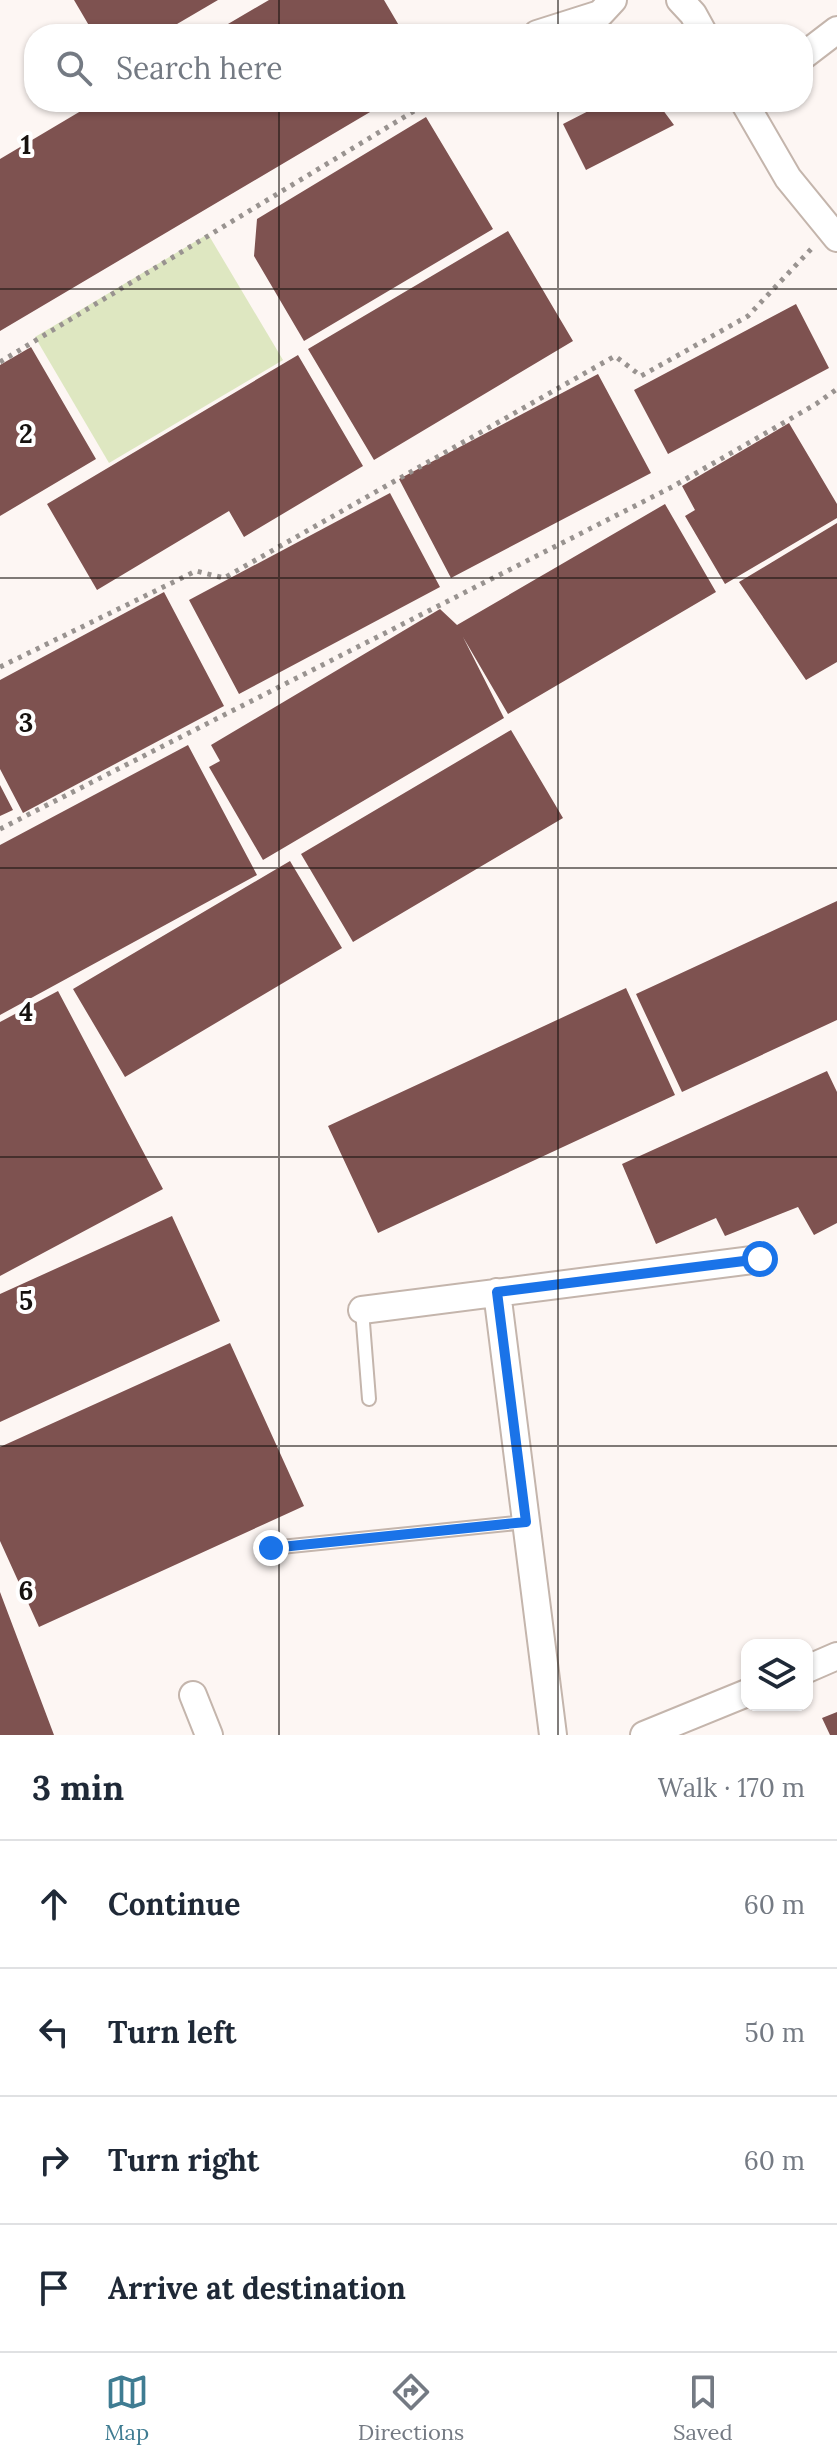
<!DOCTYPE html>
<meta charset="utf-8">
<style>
:root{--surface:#fff;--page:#f6f6f7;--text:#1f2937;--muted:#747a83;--line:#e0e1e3;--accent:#3f7c92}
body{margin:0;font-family:Lora,serif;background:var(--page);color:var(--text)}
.controls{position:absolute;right:24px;bottom:24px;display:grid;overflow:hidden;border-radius:16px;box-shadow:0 2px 6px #0004}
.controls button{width:72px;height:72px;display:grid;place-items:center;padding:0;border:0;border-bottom:2px solid var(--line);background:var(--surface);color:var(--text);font:40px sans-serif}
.stop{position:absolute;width:24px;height:24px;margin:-18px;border:6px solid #1a73e8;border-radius:50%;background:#fff}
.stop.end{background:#1a73e8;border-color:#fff;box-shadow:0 2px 8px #0008}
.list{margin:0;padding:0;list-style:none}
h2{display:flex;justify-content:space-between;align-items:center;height:104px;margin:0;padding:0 32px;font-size:34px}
h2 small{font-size:26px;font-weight:400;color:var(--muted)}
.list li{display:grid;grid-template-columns:52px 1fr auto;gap:24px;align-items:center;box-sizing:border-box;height:128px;padding:0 32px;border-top:2px solid var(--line)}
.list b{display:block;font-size:30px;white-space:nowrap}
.list em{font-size:26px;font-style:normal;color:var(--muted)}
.icon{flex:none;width:44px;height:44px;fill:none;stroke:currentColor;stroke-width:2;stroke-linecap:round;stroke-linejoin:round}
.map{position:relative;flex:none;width:837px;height:1735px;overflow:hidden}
.search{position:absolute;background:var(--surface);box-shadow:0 2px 6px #0004;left:24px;right:24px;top:24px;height:88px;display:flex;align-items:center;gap:20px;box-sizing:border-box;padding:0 28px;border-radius:32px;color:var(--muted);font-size:30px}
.sheet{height:616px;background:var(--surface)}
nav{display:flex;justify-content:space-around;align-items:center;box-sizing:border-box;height:112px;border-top:2px solid var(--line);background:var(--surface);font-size:22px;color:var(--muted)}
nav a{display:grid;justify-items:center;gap:4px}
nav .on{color:var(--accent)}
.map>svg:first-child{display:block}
.green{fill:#dee7c1}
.building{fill:#7e5250}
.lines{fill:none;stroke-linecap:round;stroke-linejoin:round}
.lane-casing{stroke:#c4b5ac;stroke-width:16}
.street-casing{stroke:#c4b5ac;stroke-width:30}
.path{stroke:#999390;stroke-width:5;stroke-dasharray:4 6;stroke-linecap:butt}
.lane{stroke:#fff;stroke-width:12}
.street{stroke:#fff;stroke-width:26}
.route{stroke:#1a73e8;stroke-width:10}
.grid{fill:none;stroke:#17120f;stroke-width:2;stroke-opacity:0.55}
.grid-label{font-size:26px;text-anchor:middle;font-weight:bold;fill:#17120f;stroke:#fff;stroke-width:8;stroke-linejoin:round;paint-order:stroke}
</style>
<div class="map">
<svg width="837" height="1735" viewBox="0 0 837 1735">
<rect width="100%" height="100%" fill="#fdf6f3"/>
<path class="green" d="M 208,234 L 283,360 L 109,463 L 35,337 Z"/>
<path class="building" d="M 74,0 L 218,0 L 160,34 L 94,34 Z
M 269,0 L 384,0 L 404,34 L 211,34 Z
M 96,102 L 387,102 L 0,331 L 0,159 Z
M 606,102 L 657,102 L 674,125 L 586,170 L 563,124 Z
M 426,117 L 493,229 L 304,341 L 254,256 L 257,219 Z
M 508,231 L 573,341 L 374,460 L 308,349 Z
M 796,304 L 829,368 L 668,454 L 634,390 Z
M 31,347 L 96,459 L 0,516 L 0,365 Z
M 298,355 L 363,466 L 244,537 L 229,511 L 97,590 L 47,504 Z
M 598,374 L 651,473 L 451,578 L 399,479 Z
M 789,423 L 837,504 L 837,518 L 725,584 L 685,516 L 695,510 L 682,486 Z
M 390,493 L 440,587 L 239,694 L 189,600 Z
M 665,504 L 716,592 L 508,714 L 463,637 L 504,718 L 263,860 L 209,767 L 220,761 L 211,745 L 440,609 L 457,625 Z
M 837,523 L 837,662 L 806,680 L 739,582 Z
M 164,592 L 224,706 L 23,813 L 0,769 L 0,680 Z
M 511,730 L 563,818 L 353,942 L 301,854 Z
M 188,745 L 257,875 L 0,1015 L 0,845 Z
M 0,785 L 13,810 L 0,816 Z
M 290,861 L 342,948 L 125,1077 L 73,989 Z
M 837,901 L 837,1020 L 682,1092 L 636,994 Z
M 626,988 L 675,1095 L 378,1233 L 328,1126 Z
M 58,991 L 163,1189 L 0,1276 L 0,1022 Z
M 827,1071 L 837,1092 L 837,1223 L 814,1235 L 798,1207 L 725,1236 L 716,1218 L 656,1244 L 622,1164 Z
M 172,1216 L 220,1321 L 0,1422 L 0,1294 Z
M 230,1343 L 304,1506 L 39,1627 L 0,1541 L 0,1447 Z
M 0,1592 L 54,1735 L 0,1735 Z
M 837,1712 L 837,1735 L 830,1735 L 822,1718 Z"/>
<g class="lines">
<defs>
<path id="lane" d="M 362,1310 L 369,1399
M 271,1548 L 526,1522"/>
<path id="street" d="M 680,0 L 693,14 L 704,34
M 537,34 L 600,14 L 613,0
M 803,56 L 837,30
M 744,102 L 788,178 L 837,238
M 497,1292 L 553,1735
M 362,1310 L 760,1259
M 807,1669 L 837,1656
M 193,1695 L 209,1735
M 644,1735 L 747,1693"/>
</defs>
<use href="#lane" class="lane-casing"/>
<use href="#street" class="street-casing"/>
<path class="path" d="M 0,362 L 424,105 L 425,102
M 0,667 L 196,571 L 224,578 L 615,356 L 641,376 L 748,316 L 813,247
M 0,829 L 672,487 L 816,404 L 837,389"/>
<use href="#lane" class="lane"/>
<use href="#street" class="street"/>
</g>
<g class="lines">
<path class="route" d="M 271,1548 L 526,1522 L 497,1292 L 760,1259"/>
</g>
<path class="grid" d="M 279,0 L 279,34M 558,0 L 558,34M 279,102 L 279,1735M 558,102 L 558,1735M 0,289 L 837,289M 0,578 L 837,578M 0,868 L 837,868M 0,1157 L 837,1157M 0,1446 L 837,1446"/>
<g class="grid-label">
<text x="26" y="154">1</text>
<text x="26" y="443">2</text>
<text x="26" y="732">3</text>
<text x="26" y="1021">4</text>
<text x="26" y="1310">5</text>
<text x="26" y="1600">6</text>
</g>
</svg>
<div class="controls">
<button><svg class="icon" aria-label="layers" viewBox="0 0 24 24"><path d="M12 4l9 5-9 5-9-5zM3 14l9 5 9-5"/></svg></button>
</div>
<div class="stop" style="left:760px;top:1259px"></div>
<div class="stop end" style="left:271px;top:1548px"></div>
<div class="search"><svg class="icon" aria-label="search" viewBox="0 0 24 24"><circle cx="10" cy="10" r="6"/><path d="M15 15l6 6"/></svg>Search here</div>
</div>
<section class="sheet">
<h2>3 min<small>Walk · 170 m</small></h2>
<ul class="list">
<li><svg class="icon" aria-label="ahead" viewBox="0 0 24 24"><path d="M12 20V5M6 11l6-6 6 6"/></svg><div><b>Continue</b></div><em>60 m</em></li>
<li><svg class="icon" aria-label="left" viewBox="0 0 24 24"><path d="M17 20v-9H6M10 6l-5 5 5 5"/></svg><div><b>Turn left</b></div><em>50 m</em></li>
<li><svg class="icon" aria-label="right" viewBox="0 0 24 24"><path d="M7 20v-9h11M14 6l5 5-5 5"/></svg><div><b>Turn right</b></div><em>60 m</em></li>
<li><svg class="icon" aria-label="arrive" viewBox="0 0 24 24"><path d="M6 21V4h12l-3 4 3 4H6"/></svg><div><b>Arrive at destination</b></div></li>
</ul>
</section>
<nav>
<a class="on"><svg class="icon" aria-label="map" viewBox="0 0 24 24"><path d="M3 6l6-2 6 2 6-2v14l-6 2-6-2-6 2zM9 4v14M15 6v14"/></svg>Map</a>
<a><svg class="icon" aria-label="directions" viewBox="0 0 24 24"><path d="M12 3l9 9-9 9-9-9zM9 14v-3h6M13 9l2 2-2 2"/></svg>Directions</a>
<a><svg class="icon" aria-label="saved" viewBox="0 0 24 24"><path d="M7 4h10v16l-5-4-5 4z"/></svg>Saved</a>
</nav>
